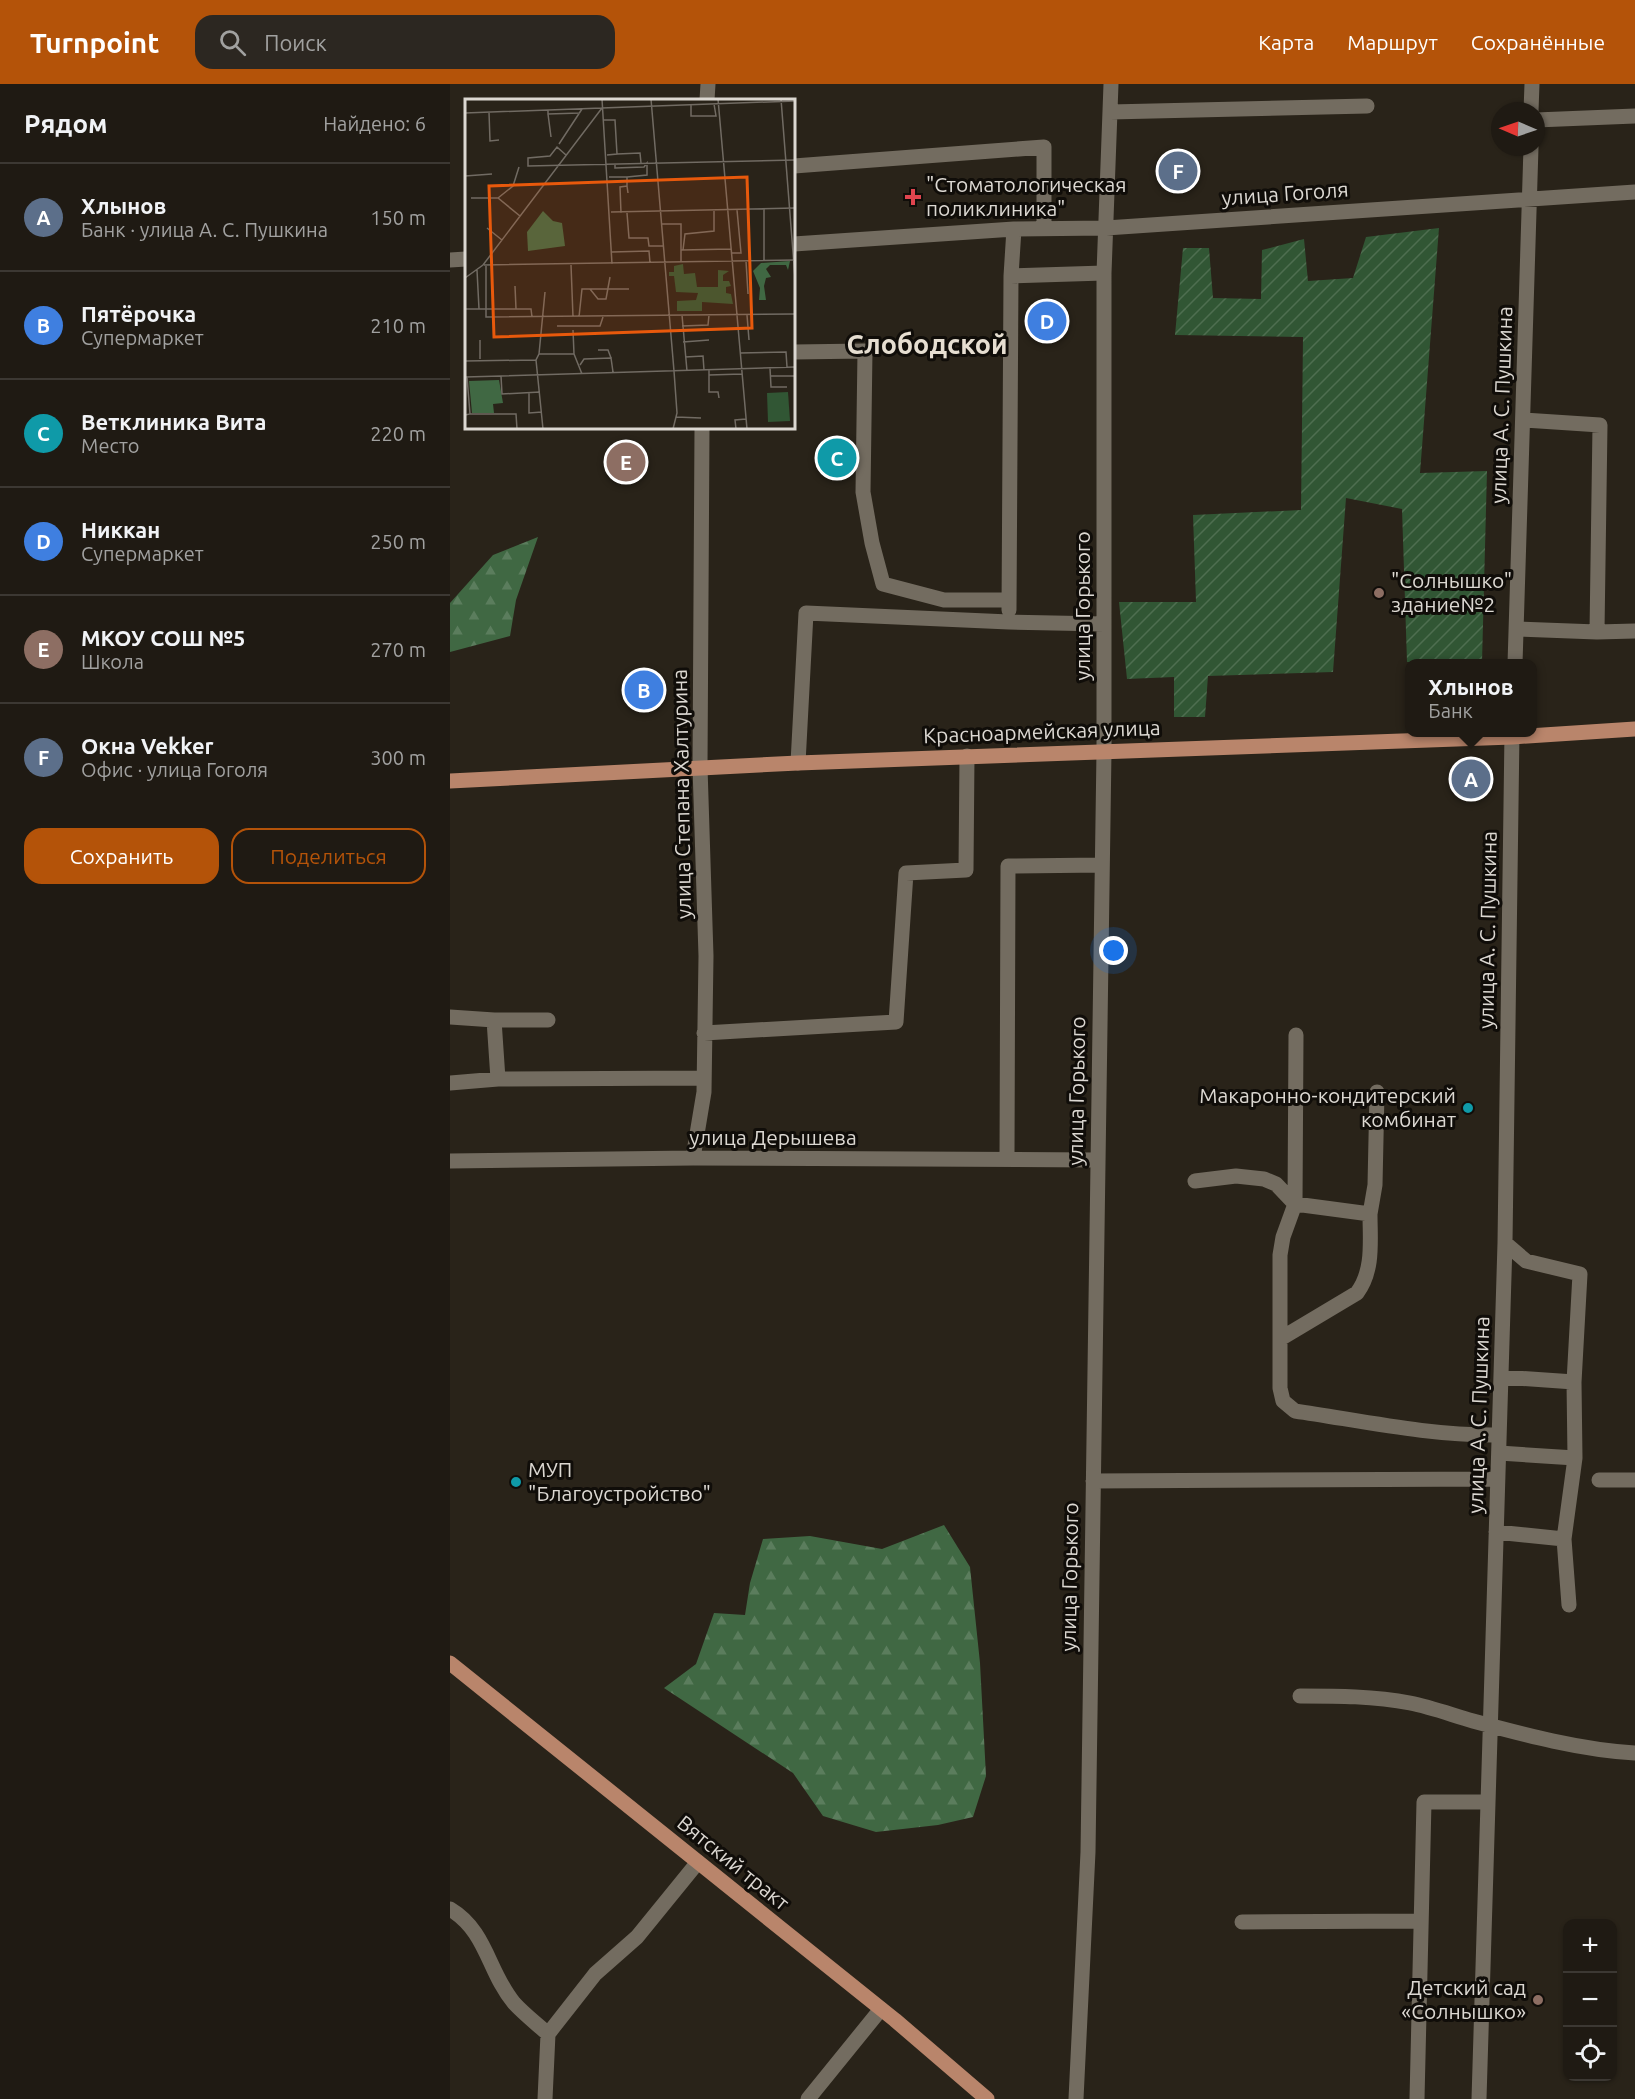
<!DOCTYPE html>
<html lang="ru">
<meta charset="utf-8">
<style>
:root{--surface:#1f1a13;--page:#2c2721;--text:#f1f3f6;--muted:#a1a1a0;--line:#3c3833;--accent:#b45309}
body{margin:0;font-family:Ubuntu,sans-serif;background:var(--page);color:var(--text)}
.controls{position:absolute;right:18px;bottom:18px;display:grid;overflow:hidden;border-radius:12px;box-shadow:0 2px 4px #0004}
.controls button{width:54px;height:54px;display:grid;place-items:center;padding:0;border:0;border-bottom:2px solid var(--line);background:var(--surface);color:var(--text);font:30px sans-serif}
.compass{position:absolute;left:1041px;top:18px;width:54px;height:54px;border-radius:50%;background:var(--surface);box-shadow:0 2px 4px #0004;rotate:272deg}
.you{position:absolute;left:664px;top:867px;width:21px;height:21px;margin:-15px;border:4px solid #fff;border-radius:50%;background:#1a73e8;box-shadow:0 0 0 9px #1a73e833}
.badge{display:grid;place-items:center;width:39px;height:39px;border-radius:50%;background:var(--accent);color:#fff;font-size:20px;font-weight:700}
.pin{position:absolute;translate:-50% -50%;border:3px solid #fff;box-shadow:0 2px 6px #0006}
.popup{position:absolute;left:955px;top:575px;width:132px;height:78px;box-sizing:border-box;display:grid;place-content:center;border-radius:12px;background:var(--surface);filter:drop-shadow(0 2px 4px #0005);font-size:20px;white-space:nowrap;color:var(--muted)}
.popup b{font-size:22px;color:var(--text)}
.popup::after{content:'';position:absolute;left:50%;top:100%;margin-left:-12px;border:12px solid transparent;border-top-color:var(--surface)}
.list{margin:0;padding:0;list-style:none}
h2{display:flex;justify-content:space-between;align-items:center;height:78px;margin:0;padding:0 24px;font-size:26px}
h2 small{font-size:20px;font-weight:400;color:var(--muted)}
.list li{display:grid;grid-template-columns:39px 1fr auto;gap:18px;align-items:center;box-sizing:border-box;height:108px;padding:0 24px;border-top:2px solid var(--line)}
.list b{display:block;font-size:22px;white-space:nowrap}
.list p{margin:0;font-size:20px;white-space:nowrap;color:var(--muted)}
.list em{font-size:20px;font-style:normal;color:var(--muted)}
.actions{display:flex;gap:12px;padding:18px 24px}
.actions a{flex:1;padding:14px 0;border:2px solid var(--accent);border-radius:18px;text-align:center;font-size:21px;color:var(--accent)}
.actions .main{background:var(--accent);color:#fff}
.icon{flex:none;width:33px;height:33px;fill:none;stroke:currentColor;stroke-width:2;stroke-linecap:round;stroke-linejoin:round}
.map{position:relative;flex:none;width:1185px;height:2015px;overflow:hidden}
header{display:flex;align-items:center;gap:36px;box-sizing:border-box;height:84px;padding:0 30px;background:var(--accent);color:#fff}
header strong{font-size:28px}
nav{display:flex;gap:33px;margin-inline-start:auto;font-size:21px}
.search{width:420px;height:54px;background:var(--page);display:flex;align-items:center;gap:15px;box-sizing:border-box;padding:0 21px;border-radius:18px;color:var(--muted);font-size:22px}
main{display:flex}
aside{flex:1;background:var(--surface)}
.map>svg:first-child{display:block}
.forest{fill:url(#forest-firs)}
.garden{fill:url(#garden-furrows)}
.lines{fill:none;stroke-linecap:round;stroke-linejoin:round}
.minor{stroke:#736c60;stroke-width:15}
.major{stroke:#b9856b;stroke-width:15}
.health-dot{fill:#e0444e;stroke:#100d09;stroke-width:2}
.education-dot{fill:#8d6e63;stroke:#100d09;stroke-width:2}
.culture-dot{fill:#0f9aa8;stroke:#100d09;stroke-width:2}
.labels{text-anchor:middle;stroke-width:6;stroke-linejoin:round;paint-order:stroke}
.poi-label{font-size:21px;fill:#dcd8d2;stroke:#100d09;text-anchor:start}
.street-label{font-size:21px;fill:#dcd8d2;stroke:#100d09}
.district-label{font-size:27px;font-weight:bold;fill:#e6ded1;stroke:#100d09}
.inset-road{fill:none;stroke:#716b63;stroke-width:1.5}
.view{fill:#e8590c;fill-opacity:0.15;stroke:#e8590c;stroke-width:3}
.inset-edge{fill:none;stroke:#dcd8d2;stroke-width:3}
</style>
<header>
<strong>Turnpoint</strong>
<div class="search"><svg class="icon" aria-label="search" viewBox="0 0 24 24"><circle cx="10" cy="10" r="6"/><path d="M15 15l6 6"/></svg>Поиск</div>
<nav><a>Карта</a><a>Маршрут</a><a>Сохранённые</a></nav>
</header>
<main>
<aside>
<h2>Рядом<small>Найдено: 6</small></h2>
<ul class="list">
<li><span class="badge" style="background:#5c6f8a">A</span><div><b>Хлынов</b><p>Банк · улица А. С. Пушкина</p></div><em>150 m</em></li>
<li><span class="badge" style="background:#3f7fe0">B</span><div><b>Пятёрочка</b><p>Супермаркет</p></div><em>210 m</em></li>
<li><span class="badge" style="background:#0f9aa8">C</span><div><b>Ветклиника Вита</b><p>Место</p></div><em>220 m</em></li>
<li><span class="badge" style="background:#3f7fe0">D</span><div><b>Никкан</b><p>Супермаркет</p></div><em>250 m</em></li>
<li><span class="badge" style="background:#8d6e63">E</span><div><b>МКОУ СОШ №5</b><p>Школа</p></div><em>270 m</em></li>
<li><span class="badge" style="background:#5c6f8a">F</span><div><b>Окна Vekker</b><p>Офис · улица Гоголя</p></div><em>300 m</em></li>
</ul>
<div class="actions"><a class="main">Сохранить</a><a>Поделиться</a></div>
</aside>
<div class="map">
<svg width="1185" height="2015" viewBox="0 0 1185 2015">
<defs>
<pattern id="forest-firs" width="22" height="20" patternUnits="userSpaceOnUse" patternTransform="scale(1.5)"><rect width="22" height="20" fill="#406843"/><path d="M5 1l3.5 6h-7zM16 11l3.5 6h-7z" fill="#5b7d5d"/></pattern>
<pattern id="garden-furrows" width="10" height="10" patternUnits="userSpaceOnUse" patternTransform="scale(1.5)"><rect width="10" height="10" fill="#315634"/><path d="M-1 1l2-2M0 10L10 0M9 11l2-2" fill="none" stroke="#4e6e50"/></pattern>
</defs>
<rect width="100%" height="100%" fill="#292319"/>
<path class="forest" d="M 88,453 L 66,516 L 60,552 L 0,568 L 0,519 L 43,471 Z
M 494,1441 L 520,1483 L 530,1579 L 536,1692 L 523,1733 L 488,1741 L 426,1748 L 373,1732 L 343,1689 L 214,1604 L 246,1580 L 264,1529 L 295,1531 L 300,1499 L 313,1455 L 360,1452 L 432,1465 Z"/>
<path class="garden" d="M 989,144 L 970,389 L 1037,387 L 1032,579 L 957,578 L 952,425 L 896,414 L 883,588 L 758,592 L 755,633 L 724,633 L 724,593 L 677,595 L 669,518 L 746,518 L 743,431 L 851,426 L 853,253 L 725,251 L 733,164 L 759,164 L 763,214 L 811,215 L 812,166 L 854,155 L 858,197 L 903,194 L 916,153 Z"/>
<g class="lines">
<path class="minor" d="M 257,16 L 258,0
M 1081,27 L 1082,0
M 660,28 L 917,22
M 1086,36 L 1185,32
M 344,82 L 594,63 L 594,145
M 344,160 L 564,145 L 656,144 L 1185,108
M 0,176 L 16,175
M 561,192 L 654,189
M 344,268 L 415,267 L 413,408 L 422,459 L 433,500 L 494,516 L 559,516
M 1073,336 L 1150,341 L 1147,548
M 559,526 L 561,192 L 564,145
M 1067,545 L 1147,548 L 1185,547
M 1065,580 L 1081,63
M 348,679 L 356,529 L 559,538 L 654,540
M 0,933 L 44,936
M 98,936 L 44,936 L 48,995 L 254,994
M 254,949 L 446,938 L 456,789 L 516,786 L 517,672
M 846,951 L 845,1120 L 833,1153 L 830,1171 L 830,1304 L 833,1317 L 845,1327 C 913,1337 981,1352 1049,1351
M 0,999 L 48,995
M 243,1074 L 254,1008 L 256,872 L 250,683 L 252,344
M 557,1075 L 558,782 L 652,781
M 0,1077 L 243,1074 L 647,1076
M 745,1097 L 786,1092 L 814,1095 L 826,1100 L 845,1120 L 920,1130 C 920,1157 924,1186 907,1209 L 830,1255
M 920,1130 L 925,1101 L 927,1008
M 1055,1159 L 1076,1177 L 1130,1190 L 1124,1298 L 1125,1374 L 1114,1455 L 1119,1521
M 1051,1293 L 1124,1298
M 1049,1369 L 1125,1374
M 1149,1396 L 1185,1396
M 643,1397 L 1047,1395
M 1046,1448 L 1114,1455
M 850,1612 C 887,1612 924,1612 960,1619 C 981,1623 1002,1631 1023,1637 C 1075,1651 1131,1666 1185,1669
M 0,1825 C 37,1847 38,1888 64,1919 C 74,1930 87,1940 98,1950
M 792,1838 L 971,1837
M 95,2015 L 98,1950 L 145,1890 L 187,1853 L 248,1778
M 358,2015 L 431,1925
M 626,2015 L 638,1768 L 654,667 L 654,189 L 661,0
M 967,2015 L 974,1718 L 1038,1718
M 1029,2015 L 1055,1159 L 1062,648"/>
<path class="major" d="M 0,697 L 348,679 L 1062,653 L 1185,645
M 0,1579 L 445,1936 L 537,2015"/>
</g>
<path class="health-dot" d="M460 104h6v6h6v6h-6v6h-6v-6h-6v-6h6z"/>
<g class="education-dot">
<circle cx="929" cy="509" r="6"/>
<circle cx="1088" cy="1916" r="6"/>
</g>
<g class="culture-dot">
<circle cx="1018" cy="1024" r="6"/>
<circle cx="66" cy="1398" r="6"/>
</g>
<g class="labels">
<g class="poi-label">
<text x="476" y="108">"Стоматологическая<tspan x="476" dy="24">поликлиника"</tspan></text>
<text x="941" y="504">"Солнышко"<tspan x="941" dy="24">здание№2</tspan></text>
<text x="1006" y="1019" text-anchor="end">Макаронно-кондитерский<tspan x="1006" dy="24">комбинат</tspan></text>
<text x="78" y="1393">МУП<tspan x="78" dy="24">"Благоустройство"</tspan></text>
<text x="1076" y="1911" text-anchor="end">Детский сад<tspan x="1076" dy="24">«Солнышко»</tspan></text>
</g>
<g class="street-label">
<text transform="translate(835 110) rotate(-4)" y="7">улица Гоголя</text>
<text transform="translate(1052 321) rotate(-88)" y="7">улица А. С. Пушкина</text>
<text transform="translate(633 522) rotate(-90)" y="7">улица Горького</text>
<text transform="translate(592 648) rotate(-2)" y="7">Красноармейская улица</text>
<text transform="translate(232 710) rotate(-91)" y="7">улица Степана Халтурина</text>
<text transform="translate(1038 846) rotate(-89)" y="7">улица А. С. Пушкина</text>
<text transform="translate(627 1007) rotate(-89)" y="7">улица Горького</text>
<text x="323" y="1061">улица Дерышева</text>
<text transform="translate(1029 1331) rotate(-88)" y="7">улица А. С. Пушкина</text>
<text transform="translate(620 1493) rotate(-89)" y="7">улица Горького</text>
<text transform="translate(283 1779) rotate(39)" y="7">Вятский тракт</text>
</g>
<g class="district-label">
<text x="477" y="270">Слободской</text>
</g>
</g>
<g transform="translate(15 15)">
<rect width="330" height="330" fill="#292319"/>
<path d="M 78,112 L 88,122 L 97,124 L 100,147 L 63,152 L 62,133 ZM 325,162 L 323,171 L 321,166 L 305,166 L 301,170 L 306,178 L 301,179 L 299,187 L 301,201 L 294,201 L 295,189 L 288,172 L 296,164 ZM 34,281 L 38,304 L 28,305 L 29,314 L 7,314 L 4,282 Z" fill="#406843"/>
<path d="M 323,293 L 325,322 L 303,323 L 302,294 Z" fill="#315634"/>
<path d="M 218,165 L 219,175 L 230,174 L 232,188 L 253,188 L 253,171 L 264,172 L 258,176 L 258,182 L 264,182 L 266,187 L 261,188 L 261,194 L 266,195 L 268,205 L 237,203 L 237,212 L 212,212 L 212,202 L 231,201 L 233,194 L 211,193 L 209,177 L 204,177 L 204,173 L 209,173 L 209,167 Z" fill="#315634"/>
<path class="inset-road" d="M 137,0 L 147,165M 186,0 L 209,272M 253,0 L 282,330M 316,0 L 330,179M 226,6 L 226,17 L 251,17 L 249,5M 83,11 L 83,15 L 115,14M 24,13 L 25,42 L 34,41M 0,14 L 137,9M 83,15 L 86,38M 139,21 L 150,21 L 152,55 L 142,56M 94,45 L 117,10M 152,55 L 175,54 L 176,64M 101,56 L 92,48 L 85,57 L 63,59 L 63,67 L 330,61M 150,65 L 150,69 L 179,68 L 182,64 L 182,76 L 162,78M 0,77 L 27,75M 144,78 L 162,78 L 162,87M 6,99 L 33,99 L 55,117M 33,99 L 48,87 L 54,68M 146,113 L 330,109M 156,114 L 155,88 L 162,87 L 163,94M 162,114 L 164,139 L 183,139 L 184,147 L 198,147M 197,125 L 216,125 L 216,164M 22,129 L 37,141M 216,151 L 266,150M 218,151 L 220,135 L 249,132 L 249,111M 147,153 L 184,152 L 185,164M 266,154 L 276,154 L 272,111M 281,162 L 283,195M 299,162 L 299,110M 19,166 L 330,161M 106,166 L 108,218M 21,167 L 21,218 L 330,215M 12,171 L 14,210M 0,179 L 18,166 L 137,9 L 330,2M 50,187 L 51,210M 125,190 L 133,200 L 141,200 L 145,178M 0,210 L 66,210 L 67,218M 217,216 L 222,272M 282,216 L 284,241M 114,218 L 117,190 L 164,190M 92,227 L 135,227 L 138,218M 217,227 L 243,226 L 244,216M 108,231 L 109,255M 15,241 L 15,260M 218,243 L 244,241M 133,251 L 143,251 L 146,259M 275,254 L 321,253 L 322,268M 74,255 L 80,193M 220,258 L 238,257 L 239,271M 0,262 L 71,261M 115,266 L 119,260 L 146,259 L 148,273M 305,269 L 306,288 L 322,288M 244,271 L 244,293 L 253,293 L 254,299M 244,276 L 277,275M 36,277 L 37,295 L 75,293M 305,277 L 330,277M 0,278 L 330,268M 64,294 L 64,314 L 77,313M 5,315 L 51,315 L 52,330M 0,316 L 5,315 L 2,278M 211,318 L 236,319M 78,330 L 71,261 L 74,255 L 109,255 L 117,275M 208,330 L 212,314 L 209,272M 271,330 L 270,321 L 281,320"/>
<path class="view" d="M 282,78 L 287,229 L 29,238 L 24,87 Z"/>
<rect width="330" height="330" class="inset-edge"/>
</g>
</svg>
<div class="controls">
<button>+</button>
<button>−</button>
<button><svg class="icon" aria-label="locate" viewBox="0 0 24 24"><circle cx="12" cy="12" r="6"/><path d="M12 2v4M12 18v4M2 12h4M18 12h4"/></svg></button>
</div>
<svg class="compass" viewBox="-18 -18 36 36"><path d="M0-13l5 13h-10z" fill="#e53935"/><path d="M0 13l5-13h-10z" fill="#a1a1a0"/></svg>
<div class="you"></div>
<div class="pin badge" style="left:1021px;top:695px;background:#5c6f8a">A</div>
<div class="popup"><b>Хлынов</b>Банк</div>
<div class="pin badge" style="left:194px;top:606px;background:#3f7fe0">B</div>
<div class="pin badge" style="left:387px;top:374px;background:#0f9aa8">C</div>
<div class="pin badge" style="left:597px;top:237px;background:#3f7fe0">D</div>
<div class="pin badge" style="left:176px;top:378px;background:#8d6e63">E</div>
<div class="pin badge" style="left:728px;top:87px;background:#5c6f8a">F</div>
</div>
</main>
